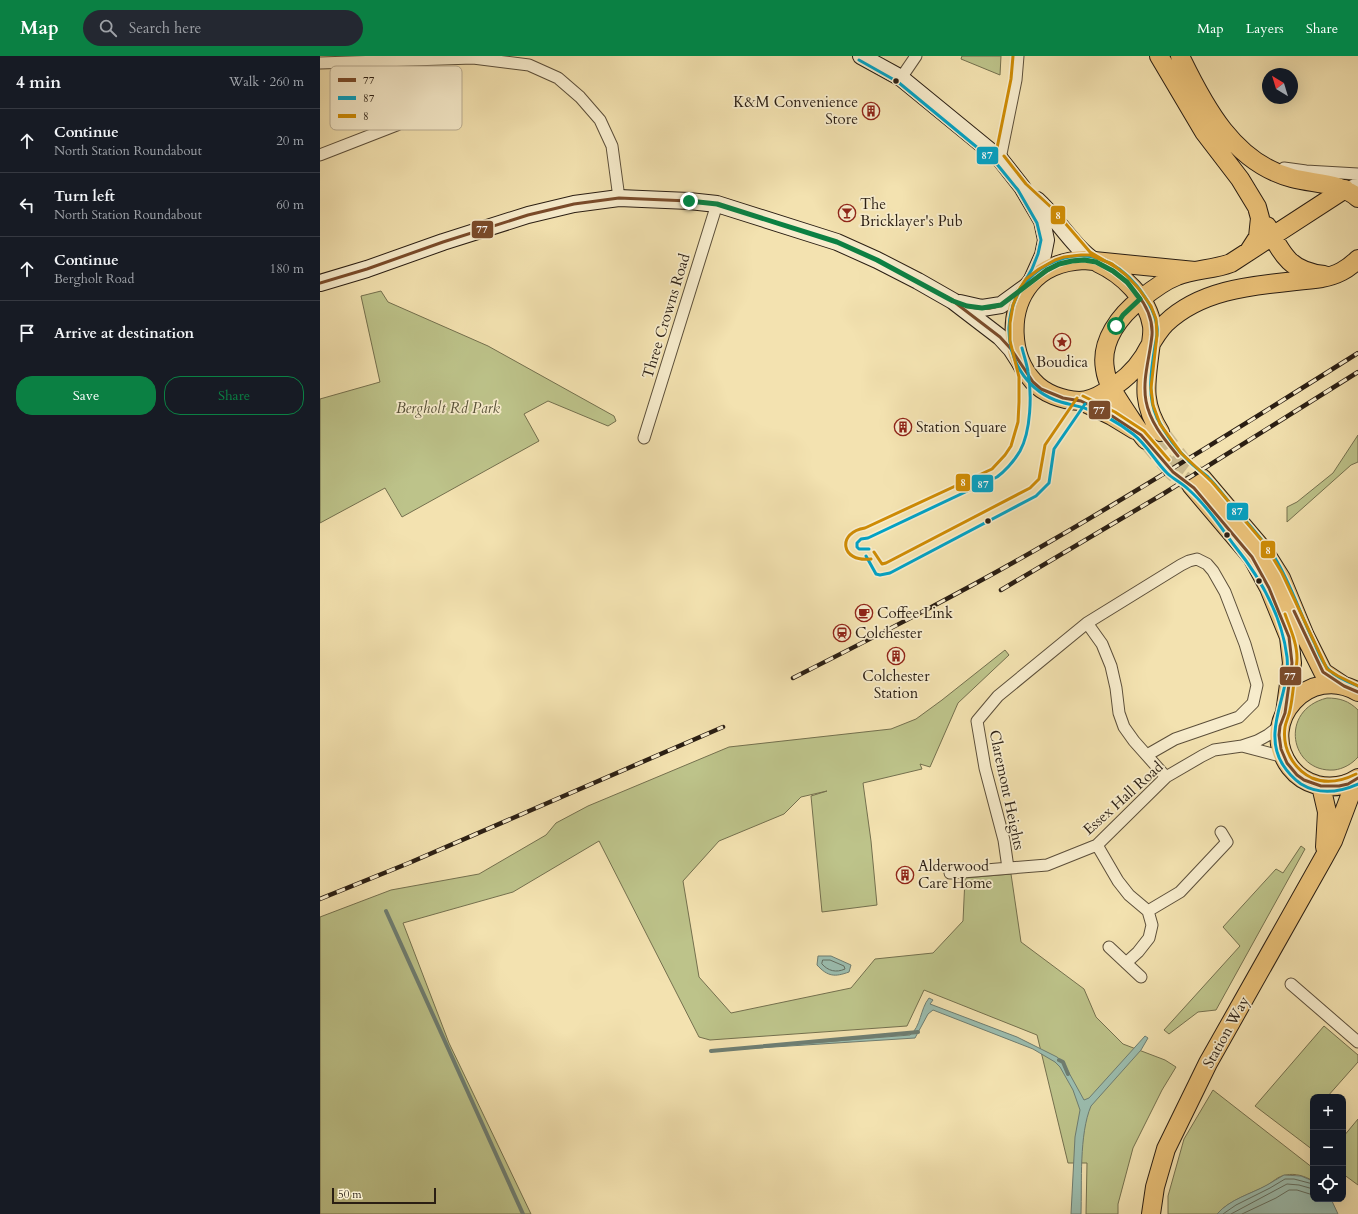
<!DOCTYPE html>
<meta charset="utf-8">
<style>
:root{--surface:#171b24;--page:#242831;--text:#f1f3f6;--muted:#9ea1a6;--line:#363941;--accent:#0b8043}
body{margin:0;font-family:Cardo,serif;background:var(--page);color:var(--text)}
.controls{position:absolute;right:12px;bottom:12px;display:grid;overflow:hidden;border-radius:8px;box-shadow:0 4px 16px #0002}
.controls button{width:36px;height:36px;display:grid;place-items:center;padding:0;border:0;border-bottom:1px solid var(--line);background:var(--surface);color:var(--text);font:20px sans-serif}
.compass{position:absolute;left:942px;top:12px;width:36px;height:36px;border-radius:50%;background:var(--surface);box-shadow:0 4px 16px #0002;rotate:322deg}
.scale{position:absolute;left:12px;bottom:10px;width:104px;box-sizing:border-box;padding-left:4px;border:2px solid #2a1e13;border-top:0;font-size:11px;line-height:14px;white-space:nowrap;color:#2a1e13;-webkit-text-stroke:3px #f7eccc;paint-order:stroke}
.stop{position:absolute;width:12px;height:12px;margin:-9px;border:3px solid #0b8043;border-radius:50%;background:#fff}
.stop.end{background:#0b8043;border-color:#fff;box-shadow:0 1px 4px #0008}
.list{margin:0;padding:0;list-style:none}
h2{display:flex;justify-content:space-between;align-items:center;height:52px;margin:0;padding:0 16px;font-size:17px}
h2 small{font-size:13px;font-weight:400;color:var(--muted)}
.list li{display:grid;grid-template-columns:26px 1fr auto;gap:12px;align-items:center;box-sizing:border-box;height:64px;padding:0 16px;border-top:1px solid var(--line)}
.list b{display:block;font-size:15px;white-space:nowrap}
.list p{margin:0;font-size:13px;white-space:nowrap;color:var(--muted)}
.list em{font-size:13px;font-style:normal;color:var(--muted)}
.actions{display:flex;gap:8px;padding:12px 16px}
.actions a{flex:1;padding:9px 0;border:1px solid var(--accent);border-radius:16px;text-align:center;font-size:14px;color:var(--accent)}
.actions .main{background:var(--accent);color:#fff}
.icon{flex:none;width:22px;height:22px;fill:none;stroke:currentColor;stroke-width:2;stroke-linecap:round;stroke-linejoin:round}
.map{position:relative;flex:none;width:1038px;height:1158px;overflow:hidden}
header{display:flex;align-items:center;gap:24px;box-sizing:border-box;height:56px;padding:0 20px;background:var(--accent);color:#fff}
header strong{font-size:19px}
nav{display:flex;gap:22px;margin-inline-start:auto;font-size:14px}
.search{width:280px;height:36px;background:var(--page);display:flex;align-items:center;gap:10px;box-sizing:border-box;padding:0 14px;border-radius:22px;color:var(--muted);font-size:15px}
main{display:flex}
aside{flex:1;background:var(--surface)}
.map>svg:first-child{display:block}
.green{fill:#bdc38a;stroke:#74704e}
.water{fill:#9bbdaf;stroke:#6e7d71}
.lines{fill:none;stroke-linecap:round;stroke-linejoin:round}
.shore{stroke:#626e61;stroke-width:1}
.stream{stroke:#6e7d71;stroke-width:4}
.primary-tunnel{stroke:#cbbb91;stroke-width:18;stroke-dasharray:18 9;stroke-linecap:butt}
.street-casing{stroke:#5c4f3a;stroke-width:13}
.secondary-casing{stroke:#2a1e13;stroke-width:18}
.primary-casing{stroke:#2a1e13;stroke-width:20}
.street{stroke:#f7eccc;stroke-width:11}
.secondary{stroke:#f7eccc;stroke-width:16}
.primary{stroke:#eac178;stroke-width:18}
.rail-casing{stroke:#2a1e13;stroke-width:4.5}
.rail{stroke:#f7eccc;stroke-width:3;stroke-dasharray:9;stroke-linecap:butt}
.bus-1-casing{stroke:#f7eccc;stroke-width:6}
.bus-2-casing{stroke:#f7eccc;stroke-width:6}
.bus-3-casing{stroke:#f7eccc;stroke-width:6}
.bus-1{stroke:#7a4b2a;stroke-width:3}
.bus-2{stroke:#02a2c5;stroke-width:3}
.bus-3{stroke:#ce8b04;stroke-width:3}
.route{stroke:#0b8043;stroke-width:5}
.bus-dot{fill:#2a1e13;stroke:#f7eccc;stroke-width:1.5}
.labels{text-anchor:middle;stroke-width:3.5;stroke-linejoin:round;paint-order:stroke}
.poi-label{font-size:15px;fill:#2a1e13;stroke:#f7eccc;text-anchor:start}
.street-label{font-size:15px;fill:#2a1e13;stroke:#f7eccc}
.park-label{font-size:15px;font-style:italic;fill:#565037;stroke:#f7eccc}
.key{fill:#f7eccc;stroke:#baae94;stroke-width:1}
.key-label{font-size:11px;fill:#2a1e13}
.line-badge{stroke:#f7eccc;stroke-width:1.5}
.badge-label{font-size:11px;text-anchor:middle;font-weight:bold;fill:#fff}
</style>
<header>
<strong>Map</strong>
<div class="search"><svg class="icon" aria-label="search" viewBox="0 0 24 24"><circle cx="10" cy="10" r="6"/><path d="M15 15l6 6"/></svg>Search here</div>
<nav><a>Map</a><a>Layers</a><a>Share</a></nav>
</header>
<main>
<aside>
<h2>4 min<small>Walk · 260 m</small></h2>
<ul class="list">
<li><svg class="icon" aria-label="ahead" viewBox="0 0 24 24"><path d="M12 20V5M6 11l6-6 6 6"/></svg><div><b>Continue</b><p>North Station Roundabout</p></div><em>20 m</em></li>
<li><svg class="icon" aria-label="left" viewBox="0 0 24 24"><path d="M17 20v-9H6M10 6l-5 5 5 5"/></svg><div><b>Turn left</b><p>North Station Roundabout</p></div><em>60 m</em></li>
<li><svg class="icon" aria-label="ahead" viewBox="0 0 24 24"><path d="M12 20V5M6 11l6-6 6 6"/></svg><div><b>Continue</b><p>Bergholt Road</p></div><em>180 m</em></li>
<li><svg class="icon" aria-label="arrive" viewBox="0 0 24 24"><path d="M6 21V4h12l-3 4 3 4H6"/></svg><div><b>Arrive at destination</b></div></li>
</ul>
<div class="actions"><a class="main">Save</a><a>Share</a></div>
</aside>
<div class="map">
<svg width="1038" height="1158" viewBox="0 0 1038 1158">
<rect width="100%" height="100%" fill="#f3e2b0"/>
<filter id="stains"><feTurbulence type="fractalNoise" baseFrequency=".005" numOctaves="4"/><feColorMatrix values="0 0 0 0 .2 0 0 0 0 .09 0 0 0 0 .02 0 0 0 .5 -.17"/></filter>
<radialGradient id="worn" r=".72"><stop offset=".6" stop-color="#630" stop-opacity="0"/><stop offset="1" stop-color="#630" stop-opacity=".3"/></radialGradient>
<path class="green" d="M 642,0 L 681,0 L 680,19 L 641,3 Z
M 61,235 L 68,246 L 168,290 L 294,360 L 296,365 L 288,370 L 228,345 L 204,358 L 219,385 L 82,461 L 65,432 L 0,467 L 0,343 L 60,326 L 41,240 Z
M 1038,379 L 1038,406 L 1031,409 L 967,466 L 967,451 L 977,446 L 1013,417 Z
M 685,594 L 689,599 L 638,647 L 610,711 L 600,708 L 602,713 L 543,727 L 551,785 L 557,849 L 502,856 L 491,740 L 507,735 L 481,741 L 464,758 L 399,785 L 363,825 L 379,921 L 411,957 L 531,932 L 555,903 L 613,897 L 643,865 L 645,822 L 691,818 L 701,886 L 764,933 L 776,961 L 803,988 L 845,1004 L 856,1011 L 842,1034 L 813,1092 L 798,1148 L 798,1158 L 766,1158 L 767,1107 L 748,1107 L 717,979 L 604,934 L 587,970 L 390,984 L 379,981 L 279,785 L 193,836 L 83,867 L 129,987 L 211,1158 L 0,1158 L 0,861 L 71,834 L 159,818 L 226,779 L 236,767 L 268,750 L 409,691 L 571,673 L 596,663 L 622,644 Z
M 1007,642 C 1020,642 1029,645 1038,654 L 1038,701 C 1032,708 1023,713 1014,714 C 970,717 958,654 1007,642 Z
M 981,790 L 985,793 L 896,954 L 878,956 L 849,978 L 844,974 L 920,890 L 903,871 L 956,813 L 963,817 Z
M 1004,970 L 1038,999 L 1038,1006 L 1007,1041 L 993,1041 L 993,1094 L 935,1050 Z
M 893,1034 L 993,1112 L 993,1125 C 985,1120 975,1117 966,1119 C 958,1120 953,1126 946,1130 C 932,1137 908,1145 897,1158 L 848,1158 L 848,1140 L 864,1083 Z
M 1038,1063 L 1038,1129 L 1023,1118 L 1023,1081 Z"/>
<path class="water" d="M 498,900 L 511,900 L 531,909 L 529,916 C 515,921 508,921 497,909 Z
M 609,942 L 613,944 L 610,948 L 697,981 L 737,1001 L 743,1006 L 764,1044 L 769,1042 L 825,980 L 828,982 L 821,994 L 771,1050 C 759,1078 762,1127 761,1158 L 751,1158 L 755,1081 L 760,1054 L 753,1034 L 740,1011 L 735,1006 L 713,993 L 613,954 L 608,958 L 595,982 L 391,995 L 590,979 C 601,971 600,953 609,942 Z
M 964,1119 L 981,1120 L 993,1125 L 993,1143 L 1011,1143 L 1018,1158 L 897,1158 C 910,1143 931,1138 947,1129 C 953,1126 958,1122 964,1119 Z"/>
<g class="lines">
<path class="shore" d="M 503,904 L 510,904 L 524,910 L 525,913 C 516,917 508,915 502,908 Z
M 903,1158 L 916,1149 L 950,1132 L 965,1123 L 974,1123 L 993,1128
M 911,1158 L 967,1128 L 979,1129 L 993,1133
M 922,1158 L 956,1142 L 969,1134 L 977,1134 L 993,1139"/>
<path class="stream" d="M 66,855 L 203,1158
M 391,995 L 598,976
M 739,1004 L 743,1006 L 748,1018"/>
<path class="primary-tunnel" d="M 840,376 L 865,409 L 882,422
M 826,384 L 853,416 L 871,429"/>
<defs>
<path id="street" d="M 0,7 L 153,2 L 209,9 L 238,22 L 260,41 L 280,64 L 292,90 L 299,142
M 581,22 L 596,0
M 0,99 L 77,69 L 89,41 L 87,4
M 680,103 L 696,24 L 698,0
M 964,112 L 986,115 L 1038,118
M 1025,133 L 1038,127
M 324,382 L 397,148
M 767,567 L 782,588 L 791,610 L 796,632 L 799,657 L 804,671 L 814,685 L 846,721
M 922,690 L 964,701
M 777,789 L 798,825 L 809,839 L 828,855 L 832,869 L 829,882 L 818,896 L 806,907
M 688,812 L 684,784 L 665,712 L 657,665 L 678,640 L 767,567 L 861,509 L 869,505 L 877,503 L 887,508 L 893,515 L 905,536 L 925,588 L 937,629 L 933,647 L 919,661 L 855,683 L 827,699
M 630,817 L 727,809 L 777,789 L 846,721 L 882,700 L 894,694 L 922,690 L 937,685 L 948,679 L 960,670
M 828,855 L 860,836 L 907,786 L 901,776
M 789,891 L 821,921
M 971,928 L 1038,986"/>
<path id="secondary" d="M 541,0 L 581,22 L 680,103 L 702,131 L 722,165 L 726,184 L 723,199 L 710,228 L 681,249 L 662,252 L 640,247
M 717,144 C 738,163 752,190 776,206
M 0,227 L 47,213 L 123,186 L 208,159 L 254,148 L 299,142 L 369,145 L 397,148 L 517,186 L 557,204 L 598,225 L 633,245 L 680,281 L 691,293 L 700,307"/>
<path id="primary" d="M 839,0 L 884,76 L 920,123 L 937,151 L 940,162 L 938,181 L 929,195
M 860,0 C 884,50 914,107 972,122 C 994,128 1020,126 1038,142
M 947,170 C 962,198 969,215 1004,219
M 778,207 C 802,218 828,242 832,270 C 833,278 831,286 830,294 C 826,327 821,346 840,376
M 875,215 L 764,204 C 744,205 723,212 710,228 C 688,255 690,300 713,325 C 724,338 743,344 759,345 C 768,345 777,341 785,336 C 801,327 814,316 824,300 C 831,288 836,277 846,267 C 887,228 949,229 1002,222 C 1017,219 1027,214 1038,203
M 761,345 L 792,360 L 815,374
M 826,384 C 819,376 813,366 807,357 C 798,343 787,329 785,313 C 780,285 800,259 821,243 C 832,234 844,225 857,220 C 874,213 893,214 911,207 L 1025,133
M 882,422 L 944,495 L 961,522 L 985,580 L 1003,616 L 1024,630
M 871,429 L 932,501 L 949,532 L 969,581 L 972,607 L 965,657
M 1038,636 C 990,607 936,665 970,711 C 977,720 986,726 997,729 C 1011,732 1026,730 1038,722
M 1001,730 L 1007,756 L 1005,791
M 831,1158 L 835,1131 L 846,1093 L 888,1007 L 1003,803 L 1013,785 L 1036,724"/>
</defs>
<use href="#street" class="street-casing"/>
<use href="#secondary" class="secondary-casing"/>
<use href="#primary" class="primary-casing"/>
<use href="#street" class="street"/>
<use href="#secondary" class="secondary"/>
<use href="#primary" class="primary"/>
<defs>
<path id="rail" d="M 681,534 L 843,438 L 1038,316
M 473,622 C 560,578 647,534 731,485 C 835,425 936,361 1038,297
M 0,843 L 89,807 L 403,671"/>
</defs>
<use href="#rail" class="rail-casing"/>
<use href="#rail" class="rail"/>
<defs>
<path id="bus-1" d="M 0,227 L 47,213 L 123,186 L 208,159 L 254,148 L 299,142 L 369,145 L 397,148 L 517,186 L 557,204 L 633,245 L 680,281 L 691,293 L 713,326 L 721,333 L 743,342 L 761,345 L 792,360 L 821,379 L 853,416 L 874,432 L 932,501 L 949,532 L 969,581 L 972,607 L 965,657 L 960,670 L 959,679 L 961,693 L 967,707 L 977,719 L 984,724 L 1001,730 L 1019,730 L 1028,728 L 1038,722
M 623,239 C 638,248 657,256 675,251 C 683,249 689,243 695,238 C 718,221 751,191 782,209 C 806,223 834,248 832,279 C 830,301 822,323 826,345 C 830,367 845,384 858,400
M 974,555 L 1003,616 L 1024,630 L 1038,636"/>
<path id="bus-2" d="M 539,4 L 578,26 L 676,107 L 698,134 L 717,167 L 721,184 L 718,198 L 712,213 L 698,237
M 549,493 L 539,493 L 537,491 L 537,487 L 541,483 L 548,482 L 677,421 C 686,414 694,405 700,395 C 711,375 712,338 708,316 C 707,308 704,300 702,292
M 546,500 L 556,518 L 560,519 L 570,517 L 716,440 L 729,427 L 734,393 L 765,348
M 1038,630 C 1028,626 1017,622 1009,614 C 1002,607 998,595 994,586 C 980,558 971,528 955,502 C 944,485 931,471 918,456 C 907,445 899,432 888,421 C 881,415 874,411 868,404 C 855,392 845,377 837,362 C 827,340 831,314 835,290 C 836,284 838,278 837,271 C 835,255 826,242 817,230 C 807,218 795,208 780,203 C 757,195 731,203 713,219 C 698,231 690,252 689,271 C 688,302 705,332 735,344 C 745,348 756,349 767,353 C 783,358 799,367 813,378 C 827,389 835,405 847,417 C 853,423 862,427 868,433 C 886,449 900,470 914,489 C 939,520 962,560 967,601 C 971,638 941,674 963,709 C 968,717 974,723 981,728 C 999,739 1020,736 1038,728"/>
<path id="bus-3" d="M 684,100 L 706,128 L 733,153 L 770,196 L 797,212
M 675,102 L 691,23 L 693,0
M 763,340 L 795,356 L 824,375 L 849,404
M 554,496 L 562,508 L 566,507 L 710,432 L 719,423 L 725,389 L 757,342
M 551,503 C 520,507 517,476 545,472 L 672,413 L 685,399 L 691,390 L 698,366 L 699,346 L 699,321 L 690,285 L 690,267 L 693,249 L 700,232 L 706,223 L 719,213 L 735,204 L 744,201 L 761,199 L 770,199 L 792,208 L 806,219 L 819,233 L 831,250 L 836,263 L 837,279 L 831,332 L 833,349 L 840,368 L 861,397 L 892,426 L 944,487 L 962,517 L 1007,613 L 1018,620 L 1038,630
M 965,558 C 970,572 977,587 977,602 C 977,611 975,618 974,626 C 973,635 972,645 970,654 C 969,660 966,665 965,671 C 962,692 973,713 992,722 C 1006,728 1022,725 1036,718"/>
</defs>
<use href="#bus-1" class="bus-1-casing"/>
<use href="#bus-2" class="bus-2-casing"/>
<use href="#bus-3" class="bus-3-casing"/>
<use href="#bus-1" class="bus-1"/>
<use href="#bus-2" class="bus-2"/>
<use href="#bus-3" class="bus-3"/>
</g>
<g class="lines">
<path class="route" d="M 369,145 L 397,148 L 517,186 L 557,204 L 633,245 L 647,250 L 662,252 L 681,249 L 727,214 L 739,208 L 752,205 L 764,204 L 776,206 L 793,215 L 807,226 L 820,243 L 803,259 L 796,270"/>
</g>
<defs>
<symbol id="building-ring" viewBox="-11 -11 22 22"><circle r="9.5" fill="#f7eccc" stroke="#8f2418" stroke-width="1.5"/><path d="M-4-6H4V6H1V3H-1V6H-4ZM-2.5-4.3h1.7v1.8h-1.7ZM.8-4.3h1.7v1.8H.8ZM-2.5-1h1.7V.8h-1.7ZM.8-1h1.7V.8H.8Z" fill="#8f2418"/></symbol>
<symbol id="bar-ring" viewBox="-11 -11 22 22"><circle r="9.5" fill="#f7eccc" stroke="#8f2418" stroke-width="1.5"/><path d="M-6-5H6L.8 .8V4.5H3.5V6h-7V4.5H-.8V.8Z" fill="#8f2418"/></symbol>
<symbol id="sight-ring" viewBox="-11 -11 22 22"><circle r="9.5" fill="#f7eccc" stroke="#8f2418" stroke-width="1.5"/><path d="M0-6L1.8-2.2L6-1.7L2.9 1.2L3.7 5.4L0 3.3L-3.7 5.4L-2.9 1.2L-6-1.7L-1.8-2.2Z" fill="#8f2418"/></symbol>
<symbol id="cafe-ring" viewBox="-11 -11 22 22"><circle r="9.5" fill="#f7eccc" stroke="#8f2418" stroke-width="1.5"/><path d="M-5.5-4.5H6V0H3Q3 3.5 0 3.5H-2.5Q-5.5 3.5-5.5 0ZM3-3.2v2h1.7v-2ZM-6 4.5H4V6H-6Z" fill="#8f2418"/></symbol>
<symbol id="station-ring" viewBox="-11 -11 22 22"><circle r="9.5" fill="#f7eccc" stroke="#8f2418" stroke-width="1.5"/><path d="M-3-6H3Q5-6 5-4V2Q5 4 3 4L4.5 6H3L1.5 4h-3L-3 6H-4.5L-3 4Q-5 4-5 2V-4Q-5-6-3-6ZM-3.5-4v3h7v-3ZM-3.5 1v1.5H-2V1ZM2 1v1.5H3.5V1Z" fill="#8f2418"/></symbol>
</defs>
<g fill-rule="evenodd">
<use href="#building-ring" x="541" y="45" width="20" height="20"/>
<use href="#bar-ring" x="517" y="147" width="20" height="20"/>
<use href="#sight-ring" x="732" y="276" width="20" height="20"/>
<use href="#building-ring" x="573" y="361" width="20" height="20"/>
<use href="#cafe-ring" x="534" y="547" width="20" height="20"/>
<use href="#station-ring" x="512" y="567" width="20" height="20"/>
<use href="#building-ring" x="566" y="590" width="20" height="20"/>
<use href="#building-ring" x="575" y="809" width="20" height="20"/>
</g>
<g class="bus-dot">
<circle cx="576" cy="25" r="3.5"/>
<circle cx="668" cy="465" r="3.5"/>
<circle cx="907" cy="479" r="3.5"/>
<circle cx="939" cy="525" r="3.5"/>
</g>
<g class="labels">
<g class="poi-label">
<text x="538" y="51" text-anchor="end">K&amp;M Convenience<tspan x="538" dy="17">Store</tspan></text>
<text x="540" y="153">The<tspan x="540" dy="17">Bricklayer's Pub</tspan></text>
<text x="742" y="311" text-anchor="middle">Boudica</text>
<text x="596" y="376">Station Square</text>
<text x="557" y="562">Coffee Link</text>
<text x="535" y="582">Colchester</text>
<text x="576" y="625" text-anchor="middle">Colchester<tspan x="576" dy="17">Station</tspan></text>
<text x="598" y="815">Alderwood<tspan x="598" dy="17">Care Home</tspan></text>
</g>
<g class="street-label">
<text transform="translate(346 260) rotate(-73)" y="5">Three Crowns Road</text>
<text transform="translate(687 734) rotate(78)" y="5">Claremont Heights</text>
<text transform="translate(803 742) rotate(-42)" y="5">Essex Hall Road</text>
<text transform="translate(906 976) rotate(-61)" y="5">Station Way</text>
</g>
<g class="park-label">
<text x="128" y="357">Bergholt Rd Park</text>
</g>
</g>
<rect x="10" y="10" width="132" height="64" rx="6" class="key"/>
<rect x="18" y="22" width="18" height="4" fill="#7a4b2a"/>
<rect x="18" y="40" width="18" height="4" fill="#02a2c5"/>
<rect x="18" y="58" width="18" height="4" fill="#ce8b04"/>
<g class="key-label">
<text x="43" y="28">77</text>
<text x="43" y="46">87</text>
<text x="43" y="64">8</text>
</g>
<g class="line-badge">
<rect x="656" y="90" width="23" height="19" rx="4" fill="#02a2c5"/>
<rect x="730" y="149" width="16" height="20" rx="4" fill="#ce8b04"/>
<rect x="151" y="164" width="23" height="19" rx="4" fill="#7a4b2a"/>
<rect x="768" y="344" width="23" height="20" rx="4" fill="#7a4b2a"/>
<rect x="635" y="417" width="16" height="19" rx="4" fill="#ce8b04"/>
<rect x="651" y="418" width="23" height="19" rx="4" fill="#02a2c5"/>
<rect x="906" y="446" width="23" height="19" rx="4" fill="#02a2c5"/>
<rect x="940" y="484" width="16" height="19" rx="4" fill="#ce8b04"/>
<rect x="959" y="610" width="23" height="20" rx="4" fill="#7a4b2a"/>
</g>
<g class="badge-label">
<text x="667" y="103">87</text>
<text x="738" y="163">8</text>
<text x="162" y="177">77</text>
<text x="779" y="358">77</text>
<text x="643" y="430">8</text>
<text x="663" y="432">87</text>
<text x="917" y="459">87</text>
<text x="948" y="498">8</text>
<text x="970" y="624">77</text>
</g>
<rect width="100%" height="100%" filter="url(#stains)"/>
<rect width="100%" height="100%" fill="url(#worn)"/>
</svg>
<div class="controls">
<button>+</button>
<button>−</button>
<button><svg class="icon" aria-label="locate" viewBox="0 0 24 24"><circle cx="12" cy="12" r="6"/><path d="M12 2v4M12 18v4M2 12h4M18 12h4"/></svg></button>
</div>
<svg class="compass" viewBox="-18 -18 36 36"><path d="M0-13l5 13h-10z" fill="#e53935"/><path d="M0 13l5-13h-10z" fill="#9ea1a6"/></svg>
<div class="scale">50 m</div>
<div class="stop" style="left:796px;top:270px"></div>
<div class="stop end" style="left:369px;top:145px"></div>
</div>
</main>
